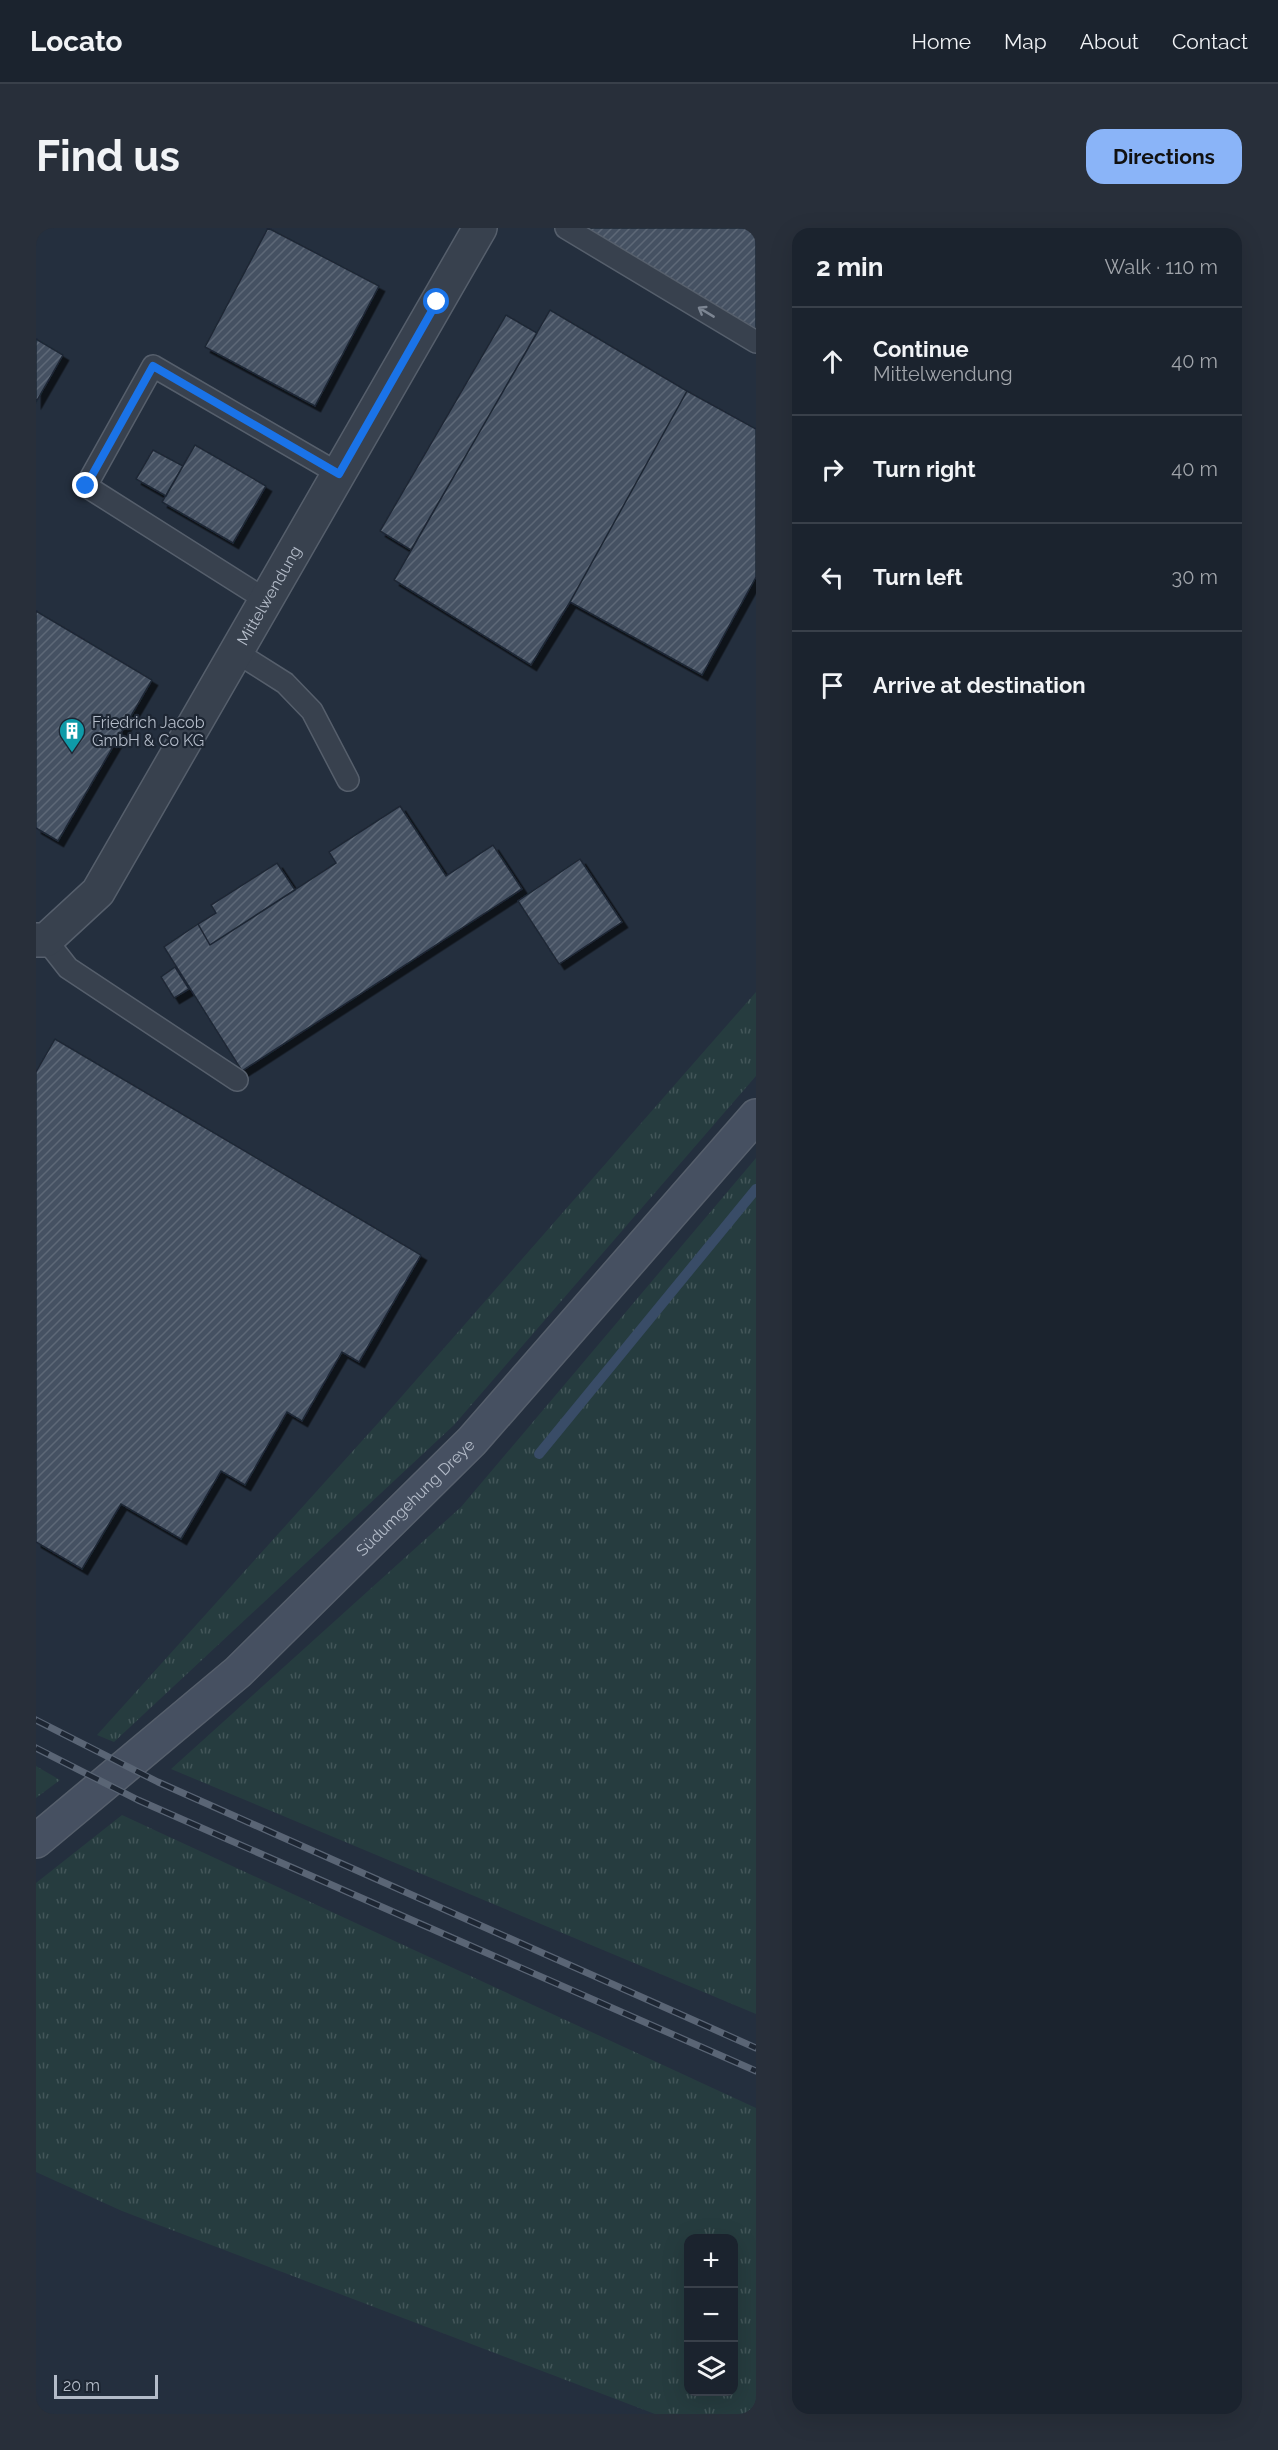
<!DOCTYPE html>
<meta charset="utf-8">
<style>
:root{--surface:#1b232e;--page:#282f3a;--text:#f1f3f6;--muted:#a0a4aa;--line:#39404a;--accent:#8ab4f8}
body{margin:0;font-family:Raleway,sans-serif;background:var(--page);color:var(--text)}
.controls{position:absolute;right:18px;bottom:18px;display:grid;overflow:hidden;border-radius:12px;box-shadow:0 6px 24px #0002}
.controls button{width:54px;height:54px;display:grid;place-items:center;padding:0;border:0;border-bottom:2px solid var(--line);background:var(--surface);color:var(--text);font:30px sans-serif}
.scale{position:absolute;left:18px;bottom:15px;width:104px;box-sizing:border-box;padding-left:6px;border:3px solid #b4bcc9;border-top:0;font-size:16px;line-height:21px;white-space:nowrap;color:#b4bcc9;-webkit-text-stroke:4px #1d2633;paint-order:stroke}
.stop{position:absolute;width:18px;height:18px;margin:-14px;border:4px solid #1a73e8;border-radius:50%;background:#fff}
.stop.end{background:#1a73e8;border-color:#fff;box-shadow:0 2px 6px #0008}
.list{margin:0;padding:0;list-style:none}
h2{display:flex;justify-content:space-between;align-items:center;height:78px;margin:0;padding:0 24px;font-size:26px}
h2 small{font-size:20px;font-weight:400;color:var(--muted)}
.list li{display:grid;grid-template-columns:39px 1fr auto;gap:18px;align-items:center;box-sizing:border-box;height:108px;padding:0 24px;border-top:2px solid var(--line)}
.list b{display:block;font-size:22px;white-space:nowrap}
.list p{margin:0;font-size:20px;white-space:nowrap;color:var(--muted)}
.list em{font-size:20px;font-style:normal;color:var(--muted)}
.icon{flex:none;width:33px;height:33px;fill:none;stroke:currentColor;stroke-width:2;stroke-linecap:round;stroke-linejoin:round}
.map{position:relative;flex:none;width:720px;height:2186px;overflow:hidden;border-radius:18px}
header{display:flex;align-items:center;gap:36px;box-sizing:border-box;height:84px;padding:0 30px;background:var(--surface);border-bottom:2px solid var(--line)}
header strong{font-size:28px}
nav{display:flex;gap:33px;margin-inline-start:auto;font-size:21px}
.intro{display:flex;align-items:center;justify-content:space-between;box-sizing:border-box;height:144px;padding:0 36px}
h1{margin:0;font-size:42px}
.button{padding:15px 27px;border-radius:18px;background:var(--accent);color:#111;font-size:21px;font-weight:700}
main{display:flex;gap:36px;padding:0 36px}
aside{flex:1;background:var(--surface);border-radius:18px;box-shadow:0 6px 24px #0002}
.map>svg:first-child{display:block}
.grass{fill:url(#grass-tufts);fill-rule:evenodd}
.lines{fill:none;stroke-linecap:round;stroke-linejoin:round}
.stream{stroke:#394c67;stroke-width:10}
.building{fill:url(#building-hatch);stroke:#1f2835;stroke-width:1.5;filter:url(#shadow)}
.service-casing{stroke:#565f6c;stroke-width:24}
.minor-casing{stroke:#565f6c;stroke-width:36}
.secondary-casing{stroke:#565f6c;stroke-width:36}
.service{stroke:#38414e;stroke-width:21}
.minor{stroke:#38414e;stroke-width:33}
.secondary{stroke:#465061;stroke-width:33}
.rail-casing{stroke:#5a6575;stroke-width:7}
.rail{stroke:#1d2633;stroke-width:4.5;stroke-dasharray:14;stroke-linecap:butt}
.oneway{stroke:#7c8592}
.route{stroke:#1a73e8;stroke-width:8}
.labels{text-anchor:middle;stroke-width:4.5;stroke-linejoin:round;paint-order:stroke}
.street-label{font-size:16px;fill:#b4bcc9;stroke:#1d2633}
.poi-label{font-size:16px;fill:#b4bcc9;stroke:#1d2633;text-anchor:start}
</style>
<header>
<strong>Locato</strong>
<nav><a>Home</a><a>Map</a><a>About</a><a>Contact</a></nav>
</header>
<div class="intro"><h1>Find us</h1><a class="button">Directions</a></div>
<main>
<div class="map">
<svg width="720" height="2186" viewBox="0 0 720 2186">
<defs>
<pattern id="grass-tufts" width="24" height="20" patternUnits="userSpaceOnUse" patternTransform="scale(1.5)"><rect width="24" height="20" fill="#263c3f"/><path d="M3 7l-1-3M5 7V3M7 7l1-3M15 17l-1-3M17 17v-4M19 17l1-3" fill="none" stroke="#435659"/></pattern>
<pattern id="building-hatch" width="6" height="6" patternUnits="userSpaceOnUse" patternTransform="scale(1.5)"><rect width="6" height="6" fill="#455162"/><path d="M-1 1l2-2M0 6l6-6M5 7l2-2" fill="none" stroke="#5d6877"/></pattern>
<filter id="shadow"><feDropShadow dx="5.5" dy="5.5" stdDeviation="0" flood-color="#0009"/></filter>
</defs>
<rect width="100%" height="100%" fill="#242f3e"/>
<path class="grass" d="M 720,764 L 720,848 L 418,1197 L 78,1514 L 61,1507 L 352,1184 Z
M 720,930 L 720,1786 L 135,1541 L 425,1279 Z
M 0,1538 L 24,1552 L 0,1570 Z
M 86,1587 L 720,1880 L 720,2186 L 619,2186 L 86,1983 L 0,1944 L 0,1655 ZM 652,2010 L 698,2010 L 698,2164 L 652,2164 Z"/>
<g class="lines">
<path class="stream" d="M 503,1226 L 720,961"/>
</g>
<path class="building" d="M 232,0 L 343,58 L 279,178 L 169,119 Z
M 551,0 L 720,0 L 720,101 L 549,4 Z
M 514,82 L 651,163 L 534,374 L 495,437 L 358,352 Z
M 470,87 L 501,105 L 375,322 L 344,303 Z
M 0,111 L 27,127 L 0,174 Z
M 651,163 L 720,201 L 720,349 L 666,447 L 534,374 Z
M 159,217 L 230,258 L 197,315 L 126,274 Z
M 117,222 L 147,238 L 130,268 L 100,251 Z
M 0,383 L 116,452 L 22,613 L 0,600 Z
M 364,578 L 410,648 L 457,617 L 486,661 L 206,843 L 128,719 L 162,696 L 174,717 L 300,635 L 293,624 Z
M 544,631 L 586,694 L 523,736 L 482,673 Z
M 241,635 L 259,662 L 174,717 L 162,696 L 180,685 L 175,677 Z
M 139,739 L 153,761 L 138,770 L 125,749 Z
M 19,811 L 385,1027 L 323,1134 L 306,1124 L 266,1193 L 251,1184 L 209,1257 L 185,1243 L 145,1311 L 85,1276 L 46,1341 L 0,1314 L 0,844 Z"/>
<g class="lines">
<defs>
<path id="service" d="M 530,0 L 720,114
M 230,372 L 50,258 L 117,138 L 303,246
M 200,424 L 249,455 L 276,483 L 312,552
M 10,712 L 32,740 L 201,852"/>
<g id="minor">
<path id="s1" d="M 0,712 L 10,712 L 62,664 L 444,0"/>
</g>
<g id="secondary">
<path id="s2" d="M 0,1613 L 202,1444 L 436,1213 L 720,888"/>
</g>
</defs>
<use href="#service" class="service-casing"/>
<use href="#minor" class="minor-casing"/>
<use href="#secondary" class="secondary-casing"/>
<use href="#service" class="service"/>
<use href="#minor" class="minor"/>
<use href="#secondary" class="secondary"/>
<defs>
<path id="rail" d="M 0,1492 L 122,1554 L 720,1820
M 0,1520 L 102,1572 L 720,1843"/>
</defs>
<use href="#rail" class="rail-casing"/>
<use href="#rail" class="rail"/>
</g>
<defs><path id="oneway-shaft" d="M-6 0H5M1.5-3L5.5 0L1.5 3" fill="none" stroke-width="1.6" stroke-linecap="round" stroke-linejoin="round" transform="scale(1.5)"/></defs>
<use class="oneway" href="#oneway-shaft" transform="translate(670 84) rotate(-149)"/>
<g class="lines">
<path class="route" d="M 50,258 L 117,138 L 303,246 L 401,74"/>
</g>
<defs>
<symbol id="building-pin" viewBox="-11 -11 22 30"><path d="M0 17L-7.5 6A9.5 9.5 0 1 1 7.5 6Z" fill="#0f9aa8" stroke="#1d2633"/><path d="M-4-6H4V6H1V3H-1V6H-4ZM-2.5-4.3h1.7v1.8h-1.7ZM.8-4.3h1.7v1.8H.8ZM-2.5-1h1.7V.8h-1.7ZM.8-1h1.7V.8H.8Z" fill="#fff"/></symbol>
</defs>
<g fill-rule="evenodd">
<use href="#building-pin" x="21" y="488" width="30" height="40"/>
</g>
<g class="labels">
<g class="street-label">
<text dy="6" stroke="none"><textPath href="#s1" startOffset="423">Mittelwendung</textPath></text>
<text dy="6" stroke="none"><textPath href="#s2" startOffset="512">Südumgehung Dreye</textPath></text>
</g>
<g class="poi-label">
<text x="56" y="500">Friedrich Jacob<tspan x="56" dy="18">GmbH &amp; Co KG</tspan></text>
</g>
</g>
</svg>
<div class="controls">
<button>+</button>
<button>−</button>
<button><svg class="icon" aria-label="layers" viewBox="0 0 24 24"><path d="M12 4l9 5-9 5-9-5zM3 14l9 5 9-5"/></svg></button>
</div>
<div class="scale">20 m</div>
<div class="stop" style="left:401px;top:74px"></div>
<div class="stop end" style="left:50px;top:258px"></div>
</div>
<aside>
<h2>2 min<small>Walk · 110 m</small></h2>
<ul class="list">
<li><svg class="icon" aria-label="ahead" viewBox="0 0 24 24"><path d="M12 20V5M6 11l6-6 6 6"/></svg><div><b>Continue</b><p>Mittelwendung</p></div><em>40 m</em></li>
<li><svg class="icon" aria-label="right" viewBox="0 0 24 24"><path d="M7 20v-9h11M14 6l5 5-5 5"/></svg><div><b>Turn right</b></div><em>40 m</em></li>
<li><svg class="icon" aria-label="left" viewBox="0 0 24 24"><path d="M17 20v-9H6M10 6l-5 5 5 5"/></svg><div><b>Turn left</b></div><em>30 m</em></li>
<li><svg class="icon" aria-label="arrive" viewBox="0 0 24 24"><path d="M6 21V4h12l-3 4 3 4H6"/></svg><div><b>Arrive at destination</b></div></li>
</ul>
</aside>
</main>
